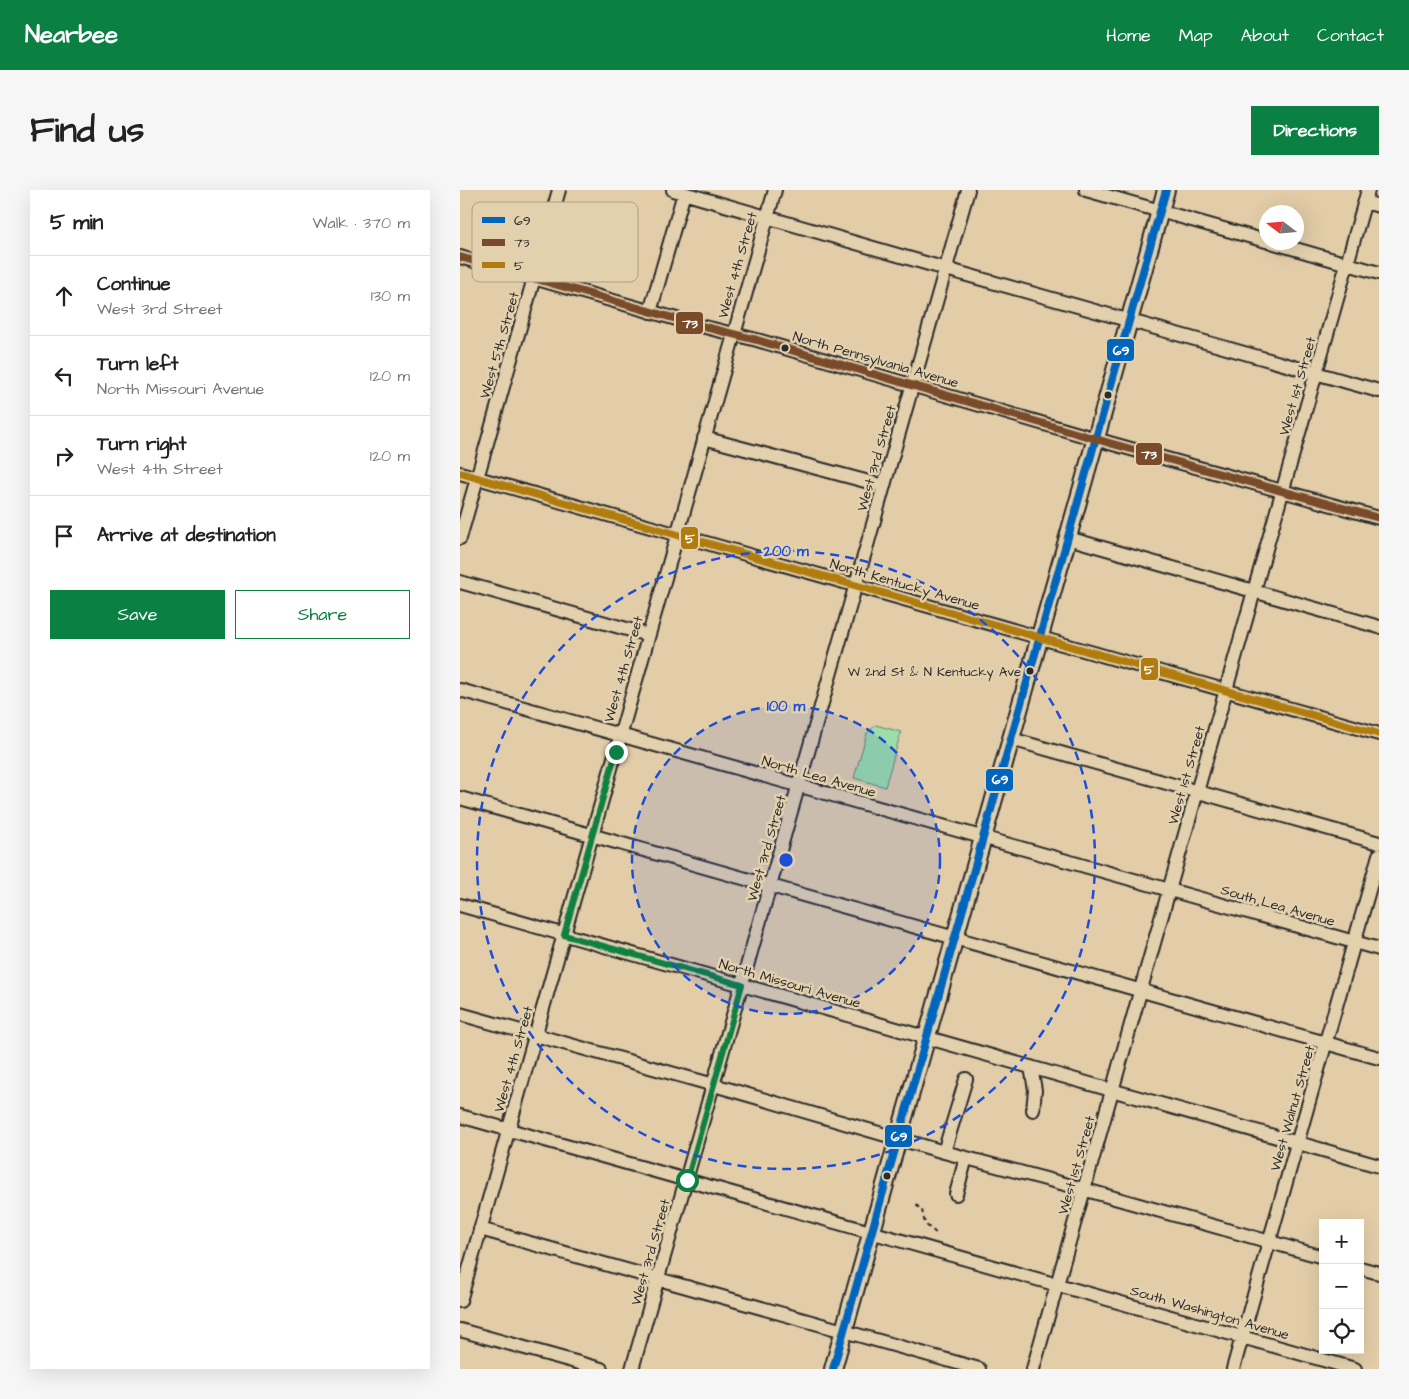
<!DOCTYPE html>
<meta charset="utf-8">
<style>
:root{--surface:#fff;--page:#f6f6f6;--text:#222;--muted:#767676;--line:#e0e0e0;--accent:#0b8043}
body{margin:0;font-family:"Architects Daughter",sans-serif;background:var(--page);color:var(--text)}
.controls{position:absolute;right:15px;bottom:15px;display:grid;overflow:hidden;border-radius:0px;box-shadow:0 5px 20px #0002}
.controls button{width:45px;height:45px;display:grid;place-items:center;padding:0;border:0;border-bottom:1px solid var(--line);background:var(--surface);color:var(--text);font:25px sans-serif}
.compass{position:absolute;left:799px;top:15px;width:45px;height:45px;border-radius:50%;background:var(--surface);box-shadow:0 5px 20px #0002;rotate:286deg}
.stop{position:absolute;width:15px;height:15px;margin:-11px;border:4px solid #0b8043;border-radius:50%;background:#fff}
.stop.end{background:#0b8043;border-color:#fff;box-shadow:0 1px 5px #0008}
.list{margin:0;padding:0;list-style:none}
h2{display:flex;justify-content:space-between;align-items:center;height:65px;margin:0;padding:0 20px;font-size:21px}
h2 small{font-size:16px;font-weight:400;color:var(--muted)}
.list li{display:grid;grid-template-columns:32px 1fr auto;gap:15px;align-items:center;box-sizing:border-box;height:80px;padding:0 20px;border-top:1px solid var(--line)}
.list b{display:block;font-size:19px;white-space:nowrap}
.list p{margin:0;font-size:16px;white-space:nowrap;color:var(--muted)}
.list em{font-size:16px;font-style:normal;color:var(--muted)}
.actions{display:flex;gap:10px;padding:15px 20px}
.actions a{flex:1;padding:11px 0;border:1px solid var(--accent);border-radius:0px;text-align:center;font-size:18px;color:var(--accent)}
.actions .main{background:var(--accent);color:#fff}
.icon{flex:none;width:28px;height:28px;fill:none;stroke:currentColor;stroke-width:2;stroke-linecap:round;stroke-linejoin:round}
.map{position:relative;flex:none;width:919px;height:1179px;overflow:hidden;border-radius:0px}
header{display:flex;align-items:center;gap:30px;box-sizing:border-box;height:70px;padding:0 25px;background:var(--accent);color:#fff}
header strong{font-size:24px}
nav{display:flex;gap:28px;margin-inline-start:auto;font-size:18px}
.intro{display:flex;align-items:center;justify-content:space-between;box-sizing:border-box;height:120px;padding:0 30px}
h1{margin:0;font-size:35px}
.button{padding:12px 22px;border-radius:0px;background:var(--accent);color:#fff;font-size:18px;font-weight:700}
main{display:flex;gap:30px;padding:0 30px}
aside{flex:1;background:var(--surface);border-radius:0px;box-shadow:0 5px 20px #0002}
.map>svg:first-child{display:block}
.green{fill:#9cdda8;stroke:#64846a}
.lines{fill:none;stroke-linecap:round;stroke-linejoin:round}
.minor-casing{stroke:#2b2b2b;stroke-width:16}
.major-casing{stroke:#2b2b2b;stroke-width:20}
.path{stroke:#2b2b2b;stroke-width:2;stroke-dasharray:4 4;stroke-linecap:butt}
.minor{stroke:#e3d1ae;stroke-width:12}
.major{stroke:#e3d1ae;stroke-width:16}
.bus-1-casing{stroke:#e3d1ae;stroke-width:11}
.bus-2-casing{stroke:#e3d1ae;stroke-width:11}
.bus-3-casing{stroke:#e3d1ae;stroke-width:11}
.bus-1{stroke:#0065bd;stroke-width:8}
.bus-2{stroke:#7a4b2a;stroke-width:8}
.bus-3{stroke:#b07b0f;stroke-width:8}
.route{stroke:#0b8043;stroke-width:6}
.ring{fill:none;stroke:#1d4ed8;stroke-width:2.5;stroke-dasharray:9 6}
.bus-dot{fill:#2b2b2b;stroke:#e3d1ae;stroke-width:2}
.labels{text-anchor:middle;stroke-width:5;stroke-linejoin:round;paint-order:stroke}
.bus-label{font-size:13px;fill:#2b2b2b;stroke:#e3d1ae;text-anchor:end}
.street-label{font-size:14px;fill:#2b2b2b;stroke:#e3d1ae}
.key{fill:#e3d1ae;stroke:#ac9f87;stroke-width:1}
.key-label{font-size:14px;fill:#2b2b2b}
.centre{fill:#1d4ed8;stroke:#e3d1ae;stroke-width:2.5}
.ring-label{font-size:15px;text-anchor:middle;font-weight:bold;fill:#1d4ed8;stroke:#e3d1ae;stroke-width:5;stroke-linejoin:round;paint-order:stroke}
.line-badge{stroke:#e3d1ae;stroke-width:2}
.badge-label{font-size:14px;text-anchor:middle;font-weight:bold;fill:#fff}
</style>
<header>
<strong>Nearbee</strong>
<nav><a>Home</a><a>Map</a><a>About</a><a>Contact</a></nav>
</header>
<div class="intro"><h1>Find us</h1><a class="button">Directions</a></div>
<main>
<aside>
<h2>5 min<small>Walk · 370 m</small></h2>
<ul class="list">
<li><svg class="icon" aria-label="ahead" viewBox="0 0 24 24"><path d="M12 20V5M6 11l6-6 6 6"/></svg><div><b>Continue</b><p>West 3rd Street</p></div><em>130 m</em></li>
<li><svg class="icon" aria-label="left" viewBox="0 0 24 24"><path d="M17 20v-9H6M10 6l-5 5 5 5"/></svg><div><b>Turn left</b><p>North Missouri Avenue</p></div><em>120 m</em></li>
<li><svg class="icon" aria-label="right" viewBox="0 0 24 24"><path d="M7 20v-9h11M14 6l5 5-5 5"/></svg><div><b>Turn right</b><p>West 4th Street</p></div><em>120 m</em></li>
<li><svg class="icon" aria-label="arrive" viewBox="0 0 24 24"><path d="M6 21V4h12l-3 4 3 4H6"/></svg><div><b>Arrive at destination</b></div></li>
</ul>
<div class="actions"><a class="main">Save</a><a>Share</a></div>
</aside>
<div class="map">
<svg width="919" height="1179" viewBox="0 0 919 1179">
<rect width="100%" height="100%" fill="#e3cda8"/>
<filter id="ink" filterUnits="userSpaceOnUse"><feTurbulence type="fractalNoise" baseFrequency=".02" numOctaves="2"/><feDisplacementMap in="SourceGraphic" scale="10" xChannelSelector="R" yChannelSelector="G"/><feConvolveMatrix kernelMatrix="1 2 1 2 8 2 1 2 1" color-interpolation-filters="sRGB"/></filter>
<g filter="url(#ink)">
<path class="green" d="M 416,535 L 441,542 L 425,597 L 394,588 L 407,543 Z"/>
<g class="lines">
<defs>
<path id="minor" d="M 213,0 L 486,79 L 919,201
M 626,0 L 806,51
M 905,12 L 919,16
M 811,52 L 919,83
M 0,67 L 241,136 L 297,150 L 653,254 L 919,328
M 190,122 L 224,3
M 244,248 L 424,296
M 0,283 L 919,544
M 0,348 L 99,0
M 608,348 L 919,437
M 0,392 L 188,445
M 0,500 L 919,759
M 551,549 L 919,653
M 0,608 L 919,868
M 0,715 L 919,976
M 0,824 L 254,895 L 484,962 L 612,996 L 863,1067
M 571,877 L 575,900 L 573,920
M 0,926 L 895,1179
M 484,962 L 506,889
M 496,1004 L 506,968
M 20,1039 L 519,1179
M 900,1078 L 919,1083
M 0,1111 L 315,0
M 0,1140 L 141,1179
M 172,1179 L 400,380 L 508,0
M 573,1179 L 908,0
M 773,1179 L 919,665"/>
<path id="major" d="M 373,1179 L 706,0"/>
</defs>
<use href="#minor" class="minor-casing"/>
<use href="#major" class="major-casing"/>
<path class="path" d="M 456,1015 L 462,1020 L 465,1034 L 477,1044"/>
<use href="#minor" class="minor"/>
<use href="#major" class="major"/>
<defs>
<path id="bus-1" d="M 373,1179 L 706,0"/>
<path id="bus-2" d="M 0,67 L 241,136 L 297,150 L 653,254 L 919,328"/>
<path id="bus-3" d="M 0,283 L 919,544"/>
</defs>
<use href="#bus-1" class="bus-1-casing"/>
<use href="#bus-2" class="bus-2-casing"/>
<use href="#bus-3" class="bus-3-casing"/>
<use href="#bus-1" class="bus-1"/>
<use href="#bus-2" class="bus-2"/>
<use href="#bus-3" class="bus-3"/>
</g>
</g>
<g class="lines" filter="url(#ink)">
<path class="route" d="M 156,562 L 104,745 L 282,795 L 227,990"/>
</g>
<circle cx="326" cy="670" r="154" fill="#1d4ed8" fill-opacity=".12"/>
<g class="ring">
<circle cx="326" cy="670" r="154"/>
<circle cx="326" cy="670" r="309"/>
</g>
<g class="bus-dot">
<circle cx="325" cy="158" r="4.5"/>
<circle cx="648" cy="205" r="4.5"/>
<circle cx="570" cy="481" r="4.5"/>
<circle cx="427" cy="986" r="4.5"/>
</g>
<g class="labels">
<g class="bus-label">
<text x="561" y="486">W 2nd St &amp; N Kentucky Ave</text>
</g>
<g class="street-label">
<text transform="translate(277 75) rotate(-74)" y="5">West 4th Street</text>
<text transform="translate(39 155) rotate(-74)" y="5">West 5th Street</text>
<text transform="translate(416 169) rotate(16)" y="5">North Pennsylvania Avenue</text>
<text transform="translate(837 196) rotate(-74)" y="5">West 1st Street</text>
<text transform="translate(416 268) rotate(-74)" y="5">West 3rd Street</text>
<text transform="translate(445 394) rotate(16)" y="5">North Kentucky Avenue</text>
<text transform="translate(163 479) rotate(-74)" y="5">West 4th Street</text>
<text transform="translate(726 585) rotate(-74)" y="5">West 1st Street</text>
<text transform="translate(359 586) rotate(16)" y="5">North Lea Avenue</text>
<text transform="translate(306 658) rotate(-74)" y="5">West 3rd Street</text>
<text transform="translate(818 715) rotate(16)" y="5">South Lea Avenue</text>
<text transform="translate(330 793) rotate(16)" y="5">North Missouri Avenue</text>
<text transform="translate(53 869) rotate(-74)" y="5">West 4th Street</text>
<text transform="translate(832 918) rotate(-74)" y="5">West Walnut Street</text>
<text transform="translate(616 975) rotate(-74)" y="5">West 1st Street</text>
<text transform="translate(190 1062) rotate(-74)" y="5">West 3rd Street</text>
<text transform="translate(750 1122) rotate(16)" y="5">South Washington Avenue</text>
</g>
</g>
<rect x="12" y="12" width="166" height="80" rx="8" class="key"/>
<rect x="22" y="27" width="23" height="6" fill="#0065bd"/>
<rect x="22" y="49" width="23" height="7" fill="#7a4b2a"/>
<rect x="22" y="72" width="23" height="6" fill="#b07b0f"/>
<g class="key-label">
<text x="54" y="35">69</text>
<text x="54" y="57">73</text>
<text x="54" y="80">5</text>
</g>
<circle cx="326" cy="670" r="8" class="centre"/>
<g class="ring-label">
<text x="326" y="366">200 m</text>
<text x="326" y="521">100 m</text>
</g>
<g class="line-badge">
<rect x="215" y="121" width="29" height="24" rx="5" fill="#7a4b2a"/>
<rect x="646" y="148" width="29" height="24" rx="5" fill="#0065bd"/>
<rect x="675" y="252" width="28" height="24" rx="5" fill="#7a4b2a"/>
<rect x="220" y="336" width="19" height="24" rx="5" fill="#b07b0f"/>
<rect x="680" y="467" width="19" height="24" rx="5" fill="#b07b0f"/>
<rect x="525" y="578" width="29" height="24" rx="5" fill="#0065bd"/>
<rect x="424" y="934" width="29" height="24" rx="5" fill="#0065bd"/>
</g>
<g class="badge-label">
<text x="230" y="138">73</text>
<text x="661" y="165">69</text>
<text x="689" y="269">73</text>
<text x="230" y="353">5</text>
<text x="689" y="484">5</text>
<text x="540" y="594">69</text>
<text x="439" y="951">69</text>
</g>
</svg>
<div class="controls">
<button>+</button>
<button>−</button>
<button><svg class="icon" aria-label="locate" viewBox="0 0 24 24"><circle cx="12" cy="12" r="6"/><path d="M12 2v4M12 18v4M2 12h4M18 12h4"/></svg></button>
</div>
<svg class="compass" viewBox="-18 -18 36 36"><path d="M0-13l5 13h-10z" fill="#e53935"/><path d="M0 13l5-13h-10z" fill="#767676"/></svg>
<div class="stop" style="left:227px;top:990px"></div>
<div class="stop end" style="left:156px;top:562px"></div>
</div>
</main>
